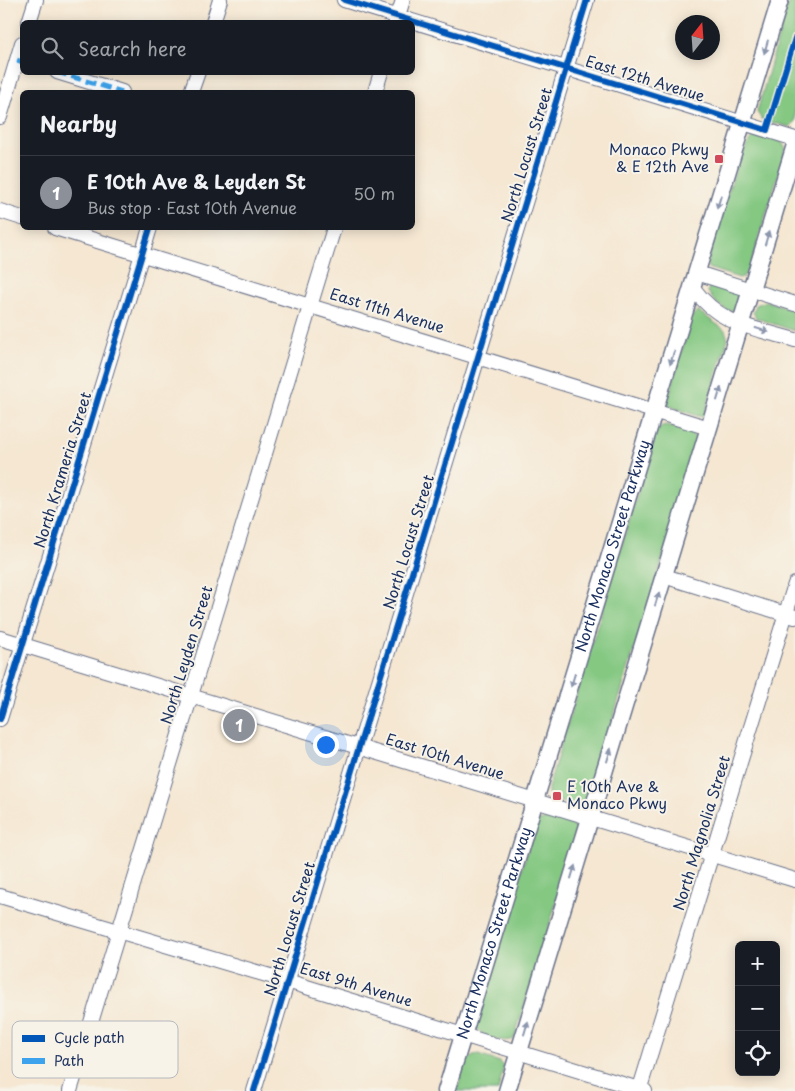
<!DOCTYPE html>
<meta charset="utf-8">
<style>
:root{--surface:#171b24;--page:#20242c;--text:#f1f3f6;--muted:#9ea1a6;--line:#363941;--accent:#8c9099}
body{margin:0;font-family:"Playpen Sans",sans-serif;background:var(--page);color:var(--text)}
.controls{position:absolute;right:15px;bottom:15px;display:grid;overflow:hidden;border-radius:8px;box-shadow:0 2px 12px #0003}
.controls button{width:45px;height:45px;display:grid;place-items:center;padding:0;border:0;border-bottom:1px solid var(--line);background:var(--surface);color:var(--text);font:25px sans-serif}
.compass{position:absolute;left:675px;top:15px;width:45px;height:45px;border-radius:50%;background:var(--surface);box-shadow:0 2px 12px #0003;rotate:17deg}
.you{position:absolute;left:325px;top:744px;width:18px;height:18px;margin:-12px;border:4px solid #fff;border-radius:50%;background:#1a73e8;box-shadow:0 0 0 8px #1a73e833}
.badge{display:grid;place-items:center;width:32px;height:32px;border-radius:50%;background:var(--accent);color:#fff;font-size:16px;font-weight:700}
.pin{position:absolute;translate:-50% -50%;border:2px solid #fff;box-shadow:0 1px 5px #0006}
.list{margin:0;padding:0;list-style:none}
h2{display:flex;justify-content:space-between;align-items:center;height:65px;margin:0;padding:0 20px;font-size:21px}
h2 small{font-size:16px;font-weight:400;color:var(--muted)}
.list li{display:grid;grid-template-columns:32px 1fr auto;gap:15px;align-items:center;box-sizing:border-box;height:75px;padding:0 20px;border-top:1px solid var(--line)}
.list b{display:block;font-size:19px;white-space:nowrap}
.list p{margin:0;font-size:16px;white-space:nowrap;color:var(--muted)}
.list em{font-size:16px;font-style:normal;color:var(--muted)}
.icon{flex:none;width:28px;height:28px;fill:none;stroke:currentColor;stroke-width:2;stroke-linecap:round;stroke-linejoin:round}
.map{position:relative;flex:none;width:795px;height:1091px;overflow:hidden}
.search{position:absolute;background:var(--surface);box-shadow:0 2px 12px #0003;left:20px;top:20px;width:395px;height:55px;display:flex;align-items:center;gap:12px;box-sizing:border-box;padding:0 18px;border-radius:8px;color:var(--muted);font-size:19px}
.panel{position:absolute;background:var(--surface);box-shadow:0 2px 12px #0003;left:20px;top:90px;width:395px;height:140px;border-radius:8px}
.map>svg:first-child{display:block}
.green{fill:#84c882;stroke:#507c70}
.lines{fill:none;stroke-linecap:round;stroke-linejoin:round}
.minor-casing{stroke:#676f87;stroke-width:16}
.major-casing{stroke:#676f87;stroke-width:19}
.minor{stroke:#fff;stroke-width:14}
.major{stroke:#fff;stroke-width:16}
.quiet{stroke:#3da3ed;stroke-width:5;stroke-dasharray:10 5;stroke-linecap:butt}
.cycleway-casing{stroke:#f7f3e8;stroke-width:9}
.cycleway{stroke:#0057b8;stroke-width:6}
.oneway{fill:#8d97ae}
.poi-dot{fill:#d1495b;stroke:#f7f3e8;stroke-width:2}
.labels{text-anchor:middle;stroke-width:4;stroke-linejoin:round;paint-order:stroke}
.street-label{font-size:15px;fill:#1b2f5e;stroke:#f7f3e8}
.poi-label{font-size:15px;fill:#1b2f5e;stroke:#f7f3e8;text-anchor:end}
.key{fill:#f7f3e8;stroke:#b5b8bf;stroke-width:1}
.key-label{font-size:14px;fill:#1b2f5e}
</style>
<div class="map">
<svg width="795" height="1091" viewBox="0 0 795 1091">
<rect width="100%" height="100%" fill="#f7f3e8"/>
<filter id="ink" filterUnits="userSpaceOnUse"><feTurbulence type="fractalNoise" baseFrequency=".02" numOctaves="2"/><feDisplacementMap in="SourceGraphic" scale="10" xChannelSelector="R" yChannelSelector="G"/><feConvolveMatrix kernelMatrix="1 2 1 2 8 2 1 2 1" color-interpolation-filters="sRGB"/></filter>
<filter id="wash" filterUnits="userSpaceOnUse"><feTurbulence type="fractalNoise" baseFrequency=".0096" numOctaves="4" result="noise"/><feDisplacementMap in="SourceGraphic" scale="20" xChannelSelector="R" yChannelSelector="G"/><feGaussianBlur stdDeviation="1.12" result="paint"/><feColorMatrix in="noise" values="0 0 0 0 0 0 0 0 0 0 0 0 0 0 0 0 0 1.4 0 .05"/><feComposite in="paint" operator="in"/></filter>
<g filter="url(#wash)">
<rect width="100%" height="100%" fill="#f5e7d2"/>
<path class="green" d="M 789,0 L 795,0 L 795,121 L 790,127 L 762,120 L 757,112 Z
M 756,135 L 781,141 L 786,149 L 749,270 L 743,277 L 739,278 L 708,268 L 707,264 C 714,241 739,142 756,135 Z
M 709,284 L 739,293 L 737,309 L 728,311 L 715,302 L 708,292 Z
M 766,301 L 795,310 L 795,331 L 756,318 L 753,312 L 756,305 Z
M 698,311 L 725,330 L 728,339 L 705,412 L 703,416 L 698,416 L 669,406 L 667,403 L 692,316 Z
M 665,425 C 677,427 696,431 698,444 L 587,802 L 584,805 C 573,808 555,801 548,794 L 548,788 L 656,433 L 660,427 Z
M 549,818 L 572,825 L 578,832 L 514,1039 C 504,1044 479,1037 475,1025 L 536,822 Z
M 478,1055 L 500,1062 L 504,1066 L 498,1091 L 457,1091 C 461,1079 463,1056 478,1055 Z"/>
</g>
<g filter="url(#ink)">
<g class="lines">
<defs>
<path id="minor" d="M 344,0 L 795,139
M 29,22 L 36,0
M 213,22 L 220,0
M 396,22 L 403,0
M 57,72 L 122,92
M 191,92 L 198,72
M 375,92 L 381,72
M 0,117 L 22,43
M 0,211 L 22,218
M 55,228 L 709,428
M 697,273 L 795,304
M 693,288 C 721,326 752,327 795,340
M 664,576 L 795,617
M 0,638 L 795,880
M 0,719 L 150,228
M 0,896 L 287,981 L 645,1091
M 70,1091 L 334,228
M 254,1091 L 587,0
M 639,1091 L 795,584"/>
<g id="major">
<path id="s1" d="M 446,1091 L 780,0"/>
<path d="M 507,1091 L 795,145"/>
</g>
</defs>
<use href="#minor" class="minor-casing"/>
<use href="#major" class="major-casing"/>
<use href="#minor" class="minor"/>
<use href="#major" class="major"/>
<path class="quiet" d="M 17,60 L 22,62
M 57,72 L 122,92"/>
<defs>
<path id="cycleway" d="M 344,0 L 767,130 L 795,38
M 0,719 L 150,228
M 254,1091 L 587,0"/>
</defs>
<use href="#cycleway" class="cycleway-casing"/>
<use href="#cycleway" class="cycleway"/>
</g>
<defs><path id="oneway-solid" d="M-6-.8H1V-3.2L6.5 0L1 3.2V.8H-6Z" transform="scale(1.25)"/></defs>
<g class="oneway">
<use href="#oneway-solid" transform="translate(766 47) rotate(106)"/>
<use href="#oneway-solid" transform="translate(719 202) rotate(107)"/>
<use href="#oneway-solid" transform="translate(767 238) rotate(-73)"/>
<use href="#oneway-solid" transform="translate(762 330) rotate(17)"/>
<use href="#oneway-solid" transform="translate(672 358) rotate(107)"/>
<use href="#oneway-solid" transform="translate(719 394) rotate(-73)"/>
<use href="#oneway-solid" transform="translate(657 599) rotate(-73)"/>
<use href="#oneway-solid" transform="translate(573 680) rotate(107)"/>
<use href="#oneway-solid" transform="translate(609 755) rotate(-73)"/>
<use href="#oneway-solid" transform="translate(573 872) rotate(-73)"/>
<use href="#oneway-solid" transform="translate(526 1028) rotate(-73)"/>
</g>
</g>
<g class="poi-dot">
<rect x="714" y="154" width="10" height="10" rx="2.5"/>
<rect x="552" y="791" width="10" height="10" rx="2.5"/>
</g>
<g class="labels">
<g class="street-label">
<text transform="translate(645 79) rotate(17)" y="5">East 12th Avenue</text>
<text transform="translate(527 155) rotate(-73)" y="5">North Locust Street</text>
<text transform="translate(387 311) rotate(17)" y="5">East 11th Avenue</text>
<text transform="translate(63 470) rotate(-73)" y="5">North Krameria Street</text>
<text transform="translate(409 542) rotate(-73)" y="5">North Locust Street</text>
<text dy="5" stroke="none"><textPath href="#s1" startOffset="570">North Monaco Street Parkway</textPath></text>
<text transform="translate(187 655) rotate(-73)" y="5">North Leyden Street</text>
<text transform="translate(445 757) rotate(17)" y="5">East 10th Avenue</text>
<text transform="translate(702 833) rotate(-73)" y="5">North Magnolia Street</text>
<text transform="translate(290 929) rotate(-73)" y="5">North Locust Street</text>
<text dy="5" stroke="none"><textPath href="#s1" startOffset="165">North Monaco Street Parkway</textPath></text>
<text transform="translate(356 985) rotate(17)" y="5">East 9th Avenue</text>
</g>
<g class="poi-label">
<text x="709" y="155">Monaco Pkwy<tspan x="709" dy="17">&amp; E 12th Ave</tspan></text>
<text x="567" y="792" text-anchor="start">E 10th Ave &amp;<tspan x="567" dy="17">Monaco Pkwy</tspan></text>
</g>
</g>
<rect x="12" y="1021" width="166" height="57" rx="8" class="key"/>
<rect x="22" y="1035" width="23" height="7" fill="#0057b8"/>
<rect x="22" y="1058" width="23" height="6" fill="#3da3ed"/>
<g class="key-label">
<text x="54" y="1043">Cycle path</text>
<text x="54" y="1066">Path</text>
</g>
</svg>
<div class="controls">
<button>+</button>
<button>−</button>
<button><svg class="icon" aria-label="locate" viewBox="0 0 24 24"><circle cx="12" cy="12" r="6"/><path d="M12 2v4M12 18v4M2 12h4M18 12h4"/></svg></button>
</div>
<svg class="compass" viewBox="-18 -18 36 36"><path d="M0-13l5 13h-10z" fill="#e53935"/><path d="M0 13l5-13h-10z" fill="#9ea1a6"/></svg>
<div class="you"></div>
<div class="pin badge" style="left:239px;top:725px">1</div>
<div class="search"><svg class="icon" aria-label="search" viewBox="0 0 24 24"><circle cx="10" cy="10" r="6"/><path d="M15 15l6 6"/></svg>Search here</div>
<section class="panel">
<h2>Nearby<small></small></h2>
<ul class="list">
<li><span class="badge">1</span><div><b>E 10th Ave &amp; Leyden St</b><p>Bus stop · East 10th Avenue</p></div><em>50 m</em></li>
</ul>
</section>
</div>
